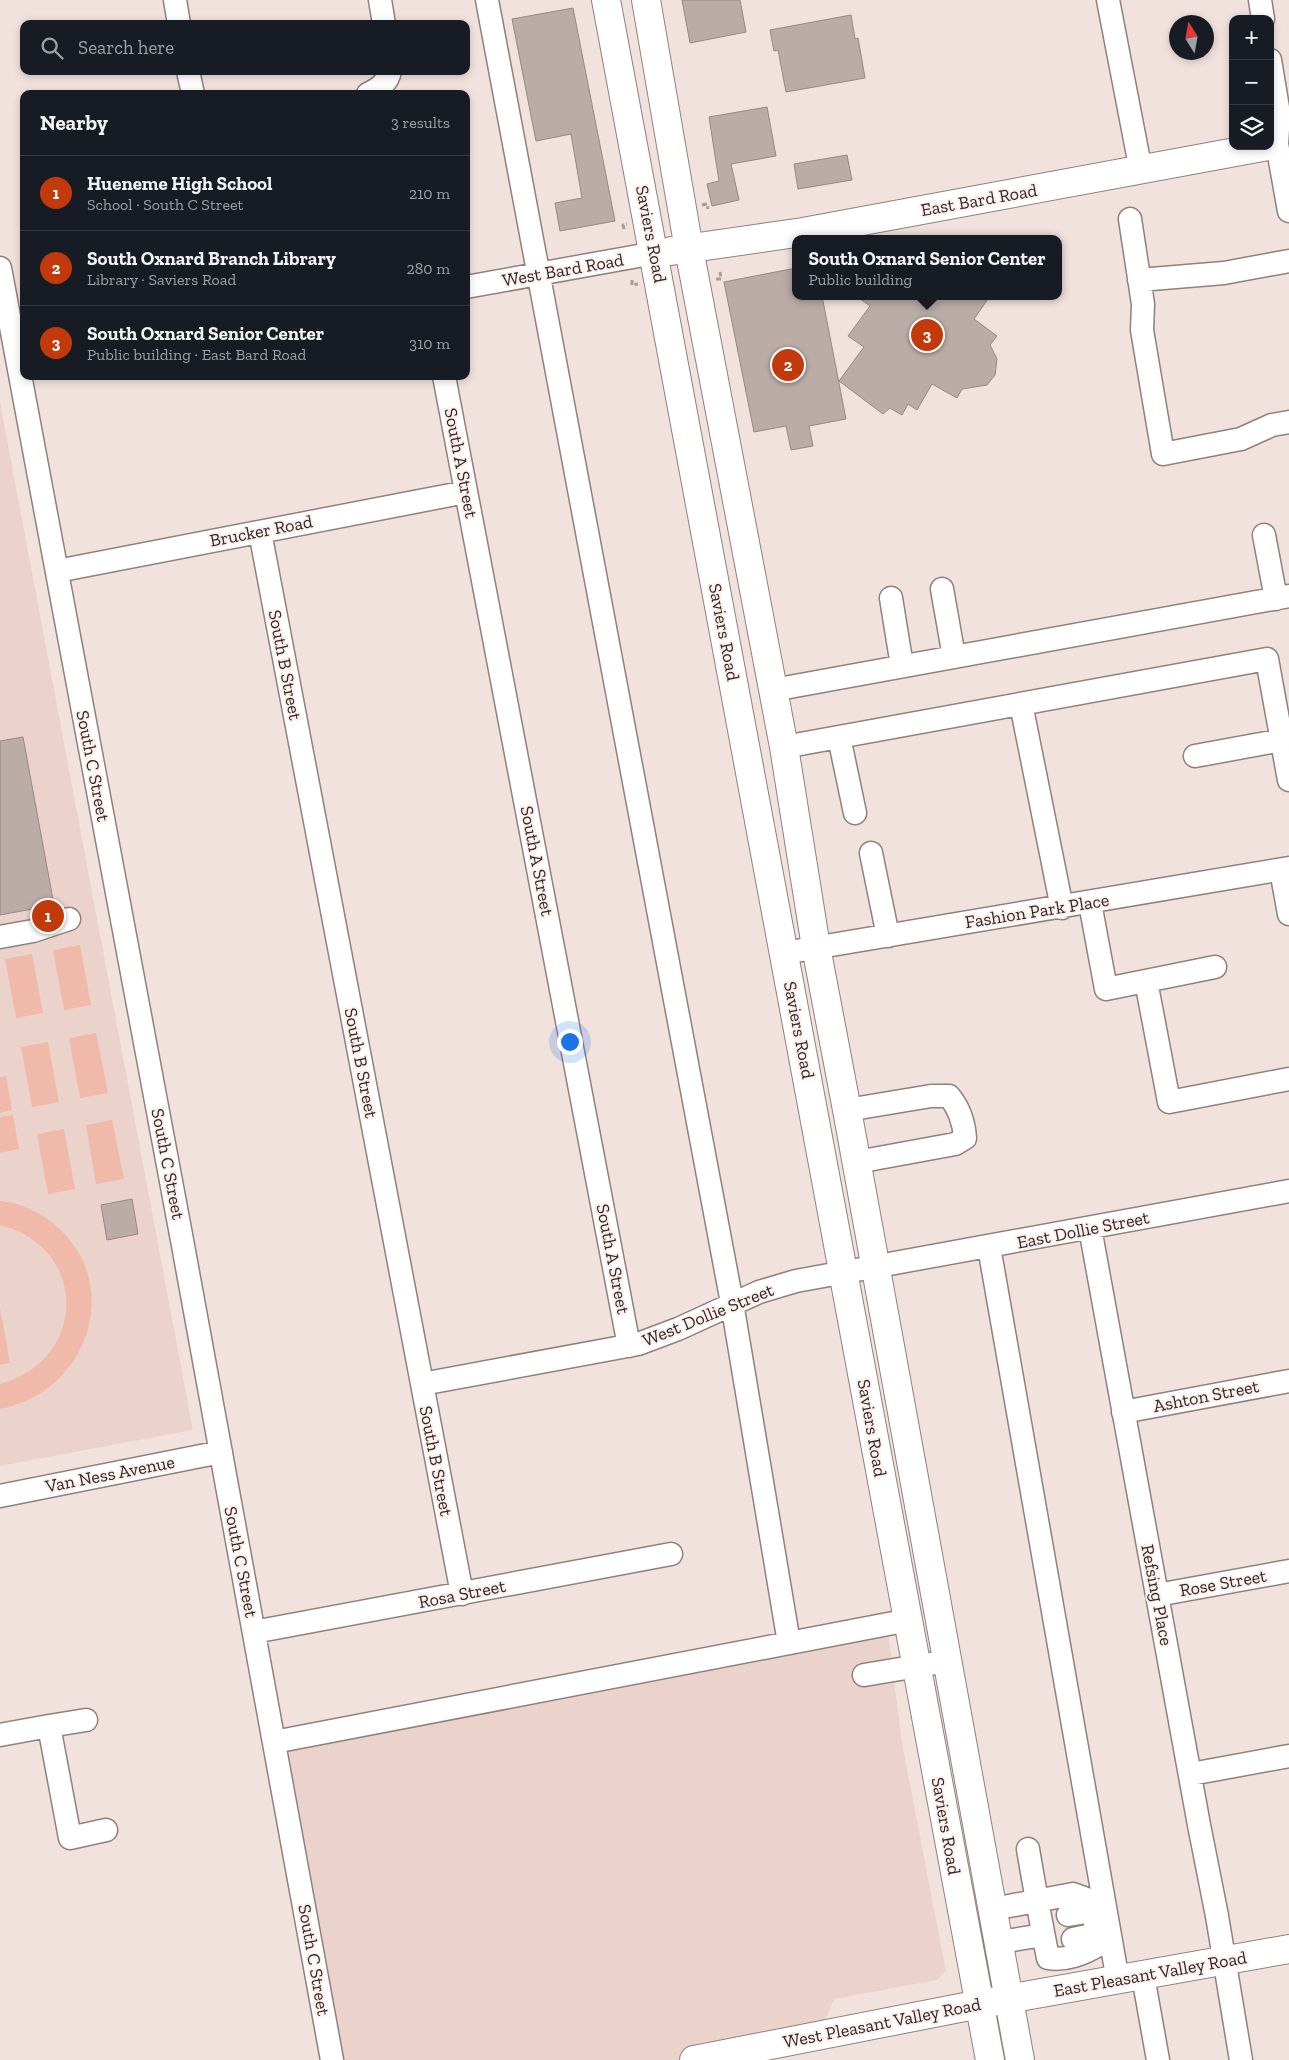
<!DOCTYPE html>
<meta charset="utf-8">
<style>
:root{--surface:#171b24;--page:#20242c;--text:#f1f3f6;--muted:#9ea1a6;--line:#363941;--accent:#c23a0b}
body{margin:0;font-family:"Zilla Slab",serif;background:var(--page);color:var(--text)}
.controls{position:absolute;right:15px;top:15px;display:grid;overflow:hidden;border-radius:10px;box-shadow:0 2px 8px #0003}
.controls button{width:45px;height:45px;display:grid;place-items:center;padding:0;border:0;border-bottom:1px solid var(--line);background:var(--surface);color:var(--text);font:25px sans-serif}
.compass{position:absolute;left:1169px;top:15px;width:45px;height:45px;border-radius:50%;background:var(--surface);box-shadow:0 2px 8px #0003;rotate:349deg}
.you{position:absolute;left:569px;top:1041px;width:18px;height:18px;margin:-12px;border:4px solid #fff;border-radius:50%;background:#1a73e8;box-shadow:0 0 0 8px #1a73e833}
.badge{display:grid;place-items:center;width:32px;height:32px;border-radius:50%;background:var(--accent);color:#fff;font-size:16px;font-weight:700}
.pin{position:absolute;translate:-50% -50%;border:2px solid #fff;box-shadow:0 1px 5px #0006}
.popup{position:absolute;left:792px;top:235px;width:270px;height:65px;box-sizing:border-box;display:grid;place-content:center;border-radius:10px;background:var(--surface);filter:drop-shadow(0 1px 4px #0005);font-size:16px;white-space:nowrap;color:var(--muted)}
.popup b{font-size:19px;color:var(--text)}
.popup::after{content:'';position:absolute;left:50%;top:100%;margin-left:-10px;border:10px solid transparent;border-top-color:var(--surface)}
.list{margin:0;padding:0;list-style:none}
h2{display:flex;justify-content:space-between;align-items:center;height:65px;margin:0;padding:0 20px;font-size:21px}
h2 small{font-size:16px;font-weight:400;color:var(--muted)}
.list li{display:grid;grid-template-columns:32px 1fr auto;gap:15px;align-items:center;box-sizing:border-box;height:75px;padding:0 20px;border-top:1px solid var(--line)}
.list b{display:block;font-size:19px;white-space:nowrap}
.list p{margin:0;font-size:16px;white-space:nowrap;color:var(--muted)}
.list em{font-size:16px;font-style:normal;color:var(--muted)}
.icon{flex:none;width:28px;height:28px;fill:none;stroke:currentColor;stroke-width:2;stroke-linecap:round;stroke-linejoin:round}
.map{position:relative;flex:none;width:1289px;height:2060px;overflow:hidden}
.search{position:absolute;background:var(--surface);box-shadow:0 2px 8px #0003;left:20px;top:20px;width:450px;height:55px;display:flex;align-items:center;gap:12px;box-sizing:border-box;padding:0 18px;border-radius:10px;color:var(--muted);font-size:19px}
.panel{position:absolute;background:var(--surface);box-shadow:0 2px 8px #0003;left:20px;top:90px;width:450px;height:290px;border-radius:10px}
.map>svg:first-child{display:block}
.built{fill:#ebd3cc}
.green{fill:#f1b9a9}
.building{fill:#bbaca7;stroke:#978884}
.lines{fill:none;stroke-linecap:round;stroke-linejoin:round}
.minor-casing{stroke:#90817d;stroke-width:25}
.major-casing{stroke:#90817d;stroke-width:30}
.path{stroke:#a99d99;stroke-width:3;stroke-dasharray:5 2.5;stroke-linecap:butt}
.minor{stroke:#fff;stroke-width:22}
.major{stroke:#fff;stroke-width:28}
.labels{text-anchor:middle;stroke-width:4;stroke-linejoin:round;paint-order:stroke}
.street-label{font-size:18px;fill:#2d2725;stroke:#fdf0ec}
</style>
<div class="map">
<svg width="1289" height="2060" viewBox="0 0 1289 2060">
<rect width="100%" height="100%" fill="#f2e2dd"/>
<path class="built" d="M 0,402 L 193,1430 L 0,1466 Z
M 888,1631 L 902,1743 L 946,1971 L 937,1980 L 834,1999 L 819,2036 L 694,2060 L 332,2060 L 274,1742 Z"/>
<path class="green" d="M 80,945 L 91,1005 L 64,1010 L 53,950 Z
M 32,954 L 43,1013 L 16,1018 L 5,959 Z
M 96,1033 L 108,1093 L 80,1098 L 69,1038 Z
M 48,1042 L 59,1102 L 32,1107 L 21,1047 Z
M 6,1076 L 12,1110 L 0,1113 L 0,1077 Z
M 13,1115 L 19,1149 L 0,1153 L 0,1117 Z
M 112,1120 L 124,1179 L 96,1184 L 86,1125 Z
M 64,1129 L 75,1189 L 48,1194 L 37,1134 Z
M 0,1201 C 17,1202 32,1209 46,1218 C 127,1274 93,1391 0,1409 L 0,1384 C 88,1361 89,1247 0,1225 Z
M 0,1308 L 10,1363 L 0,1365 Z"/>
<path class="building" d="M 682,0 L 740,0 L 746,32 L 690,43 Z
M 573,8 L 615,221 L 560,231 L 555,203 L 582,198 L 571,134 L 536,141 L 512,19 Z
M 851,15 L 855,39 L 858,38 L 865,78 L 786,92 L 778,50 L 774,51 L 770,30 Z
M 767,107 L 776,156 L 731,164 L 739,200 L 712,206 L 707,184 L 719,181 L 709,117 Z
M 847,155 L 852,180 L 798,189 L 794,164 Z
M 796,268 L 796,296 L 822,296 L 846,419 L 809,426 L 813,446 L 791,450 L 786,426 L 754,432 L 724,282 Z
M 856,296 L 990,296 L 974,319 L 997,336 L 990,345 L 997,359 L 995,375 L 987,385 L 962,389 L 957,398 L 932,384 L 917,410 L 908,404 L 902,415 L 890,408 L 883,414 L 839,381 L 864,347 L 848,336 L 870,306 Z
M 23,737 L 54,905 L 0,915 L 0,741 Z
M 132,1199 L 138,1234 L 107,1240 L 101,1205 Z"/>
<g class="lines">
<defs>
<path id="minor" d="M 175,0 L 179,24
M 380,0 L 384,24
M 487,0 L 732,1303 L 789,1643
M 1108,0 L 1141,171
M 1260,0 L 1263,19
M 1270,60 L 1279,114 L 1277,144 L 1289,211
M 188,71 L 193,94
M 368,94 C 378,89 388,83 390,71
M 1130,219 L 1143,304 L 1142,330 L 1163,454 L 1241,439 L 1272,425 L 1289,422
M 0,268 L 182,1240 L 332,2060
M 1139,280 L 1224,273 L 1289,261
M 466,287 L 655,253
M 444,376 L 629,1346
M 260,532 L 462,1594
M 1264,535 L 1276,599
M 57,571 L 466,492
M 942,589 L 954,657
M 891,598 L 902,666
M 773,690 L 1289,596
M 1021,704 L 1062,908
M 839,737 L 855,813
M 784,747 L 1267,659 L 1289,780
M 1195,756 L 1282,740
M 871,853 L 888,936
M 1281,870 L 1289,914
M 1090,903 L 1106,989 L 1215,967
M 0,937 L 33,931 L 69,919
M 784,953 L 1289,868
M 1146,981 L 1169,1102 L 1289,1079
M 847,1110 L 931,1096 L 949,1096 C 959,1108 964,1123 965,1138 L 955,1144 L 857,1162
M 1090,1228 L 1199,1825 L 1217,1916 L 1241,2060
M 989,1247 L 1118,1981
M 422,1384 L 638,1344 L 678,1329 L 759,1292 L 796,1281 L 1289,1191
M 1123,1412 L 1289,1381
M 0,1496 L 221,1452
M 1157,1595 L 1289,1571
M 254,1632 L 671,1554
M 864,1675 L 948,1661
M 49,1726 L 86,1720
M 0,1735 L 49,1726 L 70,1838 L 106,1830
M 274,1742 L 909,1620
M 1191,1774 L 1289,1756
M 993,1909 L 1073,1894 L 1092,1901 L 1098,1945 C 1084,1954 1065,1961 1048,1958 C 1041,1922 1034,1885 1028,1849
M 1068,1915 L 1093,1911
M 1073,1939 L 1097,1934
M 1000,1942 L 1043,1935
M 1143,1976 L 1158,2060"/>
<path id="major" d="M 606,0 L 990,2060
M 646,0 L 689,249 L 784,747 L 816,947 L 847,1110 L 1020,2060
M 671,251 L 803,232 L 1268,146
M 694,2060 L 980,2004 L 1289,1949"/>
</defs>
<use href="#minor" class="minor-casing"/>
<use href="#major" class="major-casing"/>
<path class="path" d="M 702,205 L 707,204 L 708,209
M 624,229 L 623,225 L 627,224
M 716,279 L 721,279 L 720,272
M 632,280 L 632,285 L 638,284"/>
<use href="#minor" class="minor"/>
<use href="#major" class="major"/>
</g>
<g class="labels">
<g class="street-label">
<text transform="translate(979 200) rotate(-10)" y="6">East Bard Road</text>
<text transform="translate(651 234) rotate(79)" y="6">Saviers Road</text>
<text transform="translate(563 270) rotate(-10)" y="6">West Bard Road</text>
<text transform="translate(461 463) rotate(79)" y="6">South A Street</text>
<text transform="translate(261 531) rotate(-11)" y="6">Brucker Road</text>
<text transform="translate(724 632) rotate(79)" y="6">Saviers Road</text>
<text transform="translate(285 665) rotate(79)" y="6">South B Street</text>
<text transform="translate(93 766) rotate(79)" y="6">South C Street</text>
<text transform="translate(537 861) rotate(79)" y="6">South A Street</text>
<text transform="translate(1037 911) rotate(-9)" y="6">Fashion Park Place</text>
<text transform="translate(799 1030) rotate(79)" y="6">Saviers Road</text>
<text transform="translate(361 1063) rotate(79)" y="6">South B Street</text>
<text transform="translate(168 1164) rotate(79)" y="6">South C Street</text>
<text transform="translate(1083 1230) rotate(-11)" y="6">East Dollie Street</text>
<text transform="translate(613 1259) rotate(79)" y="6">South A Street</text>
<text transform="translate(708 1315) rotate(-22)" y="6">West Dollie Street</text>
<text transform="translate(1206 1396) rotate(-11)" y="6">Ashton Street</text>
<text transform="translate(872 1428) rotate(80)" y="6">Saviers Road</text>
<text transform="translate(436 1461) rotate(79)" y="6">South B Street</text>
<text transform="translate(110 1474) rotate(-11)" y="6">Van Ness Avenue</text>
<text transform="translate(241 1562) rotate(79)" y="6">South C Street</text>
<text transform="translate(1223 1583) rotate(-10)" y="6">Rose Street</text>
<text transform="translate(462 1594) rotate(-11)" y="6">Rosa Street</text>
<text transform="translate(1157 1595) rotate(79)" y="6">Refsing Place</text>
<text transform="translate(946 1826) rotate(80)" y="6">Saviers Road</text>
<text transform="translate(314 1960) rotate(80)" y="6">South C Street</text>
<text transform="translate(1150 1974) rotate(-10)" y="6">East Pleasant Valley Road</text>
<text transform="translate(882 2023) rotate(-11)" y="6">West Pleasant Valley Road</text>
</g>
</g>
</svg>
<div class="controls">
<button>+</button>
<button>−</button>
<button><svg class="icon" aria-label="layers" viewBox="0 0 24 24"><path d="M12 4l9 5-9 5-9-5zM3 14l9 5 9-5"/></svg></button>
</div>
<svg class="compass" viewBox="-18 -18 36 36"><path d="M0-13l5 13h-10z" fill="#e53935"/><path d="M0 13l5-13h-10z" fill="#9ea1a6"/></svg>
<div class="you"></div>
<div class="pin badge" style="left:48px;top:916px">1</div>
<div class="pin badge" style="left:788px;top:365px">2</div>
<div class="pin badge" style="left:927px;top:335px">3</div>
<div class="popup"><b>South Oxnard Senior Center</b>Public building</div>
<div class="search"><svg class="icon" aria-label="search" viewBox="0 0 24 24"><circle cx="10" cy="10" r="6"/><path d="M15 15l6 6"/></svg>Search here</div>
<section class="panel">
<h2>Nearby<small>3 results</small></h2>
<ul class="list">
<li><span class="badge">1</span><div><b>Hueneme High School</b><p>School · South C Street</p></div><em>210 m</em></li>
<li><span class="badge">2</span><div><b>South Oxnard Branch Library</b><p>Library · Saviers Road</p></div><em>280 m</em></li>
<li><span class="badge">3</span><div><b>South Oxnard Senior Center</b><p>Public building · East Bard Road</p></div><em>310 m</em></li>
</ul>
</section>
</div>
